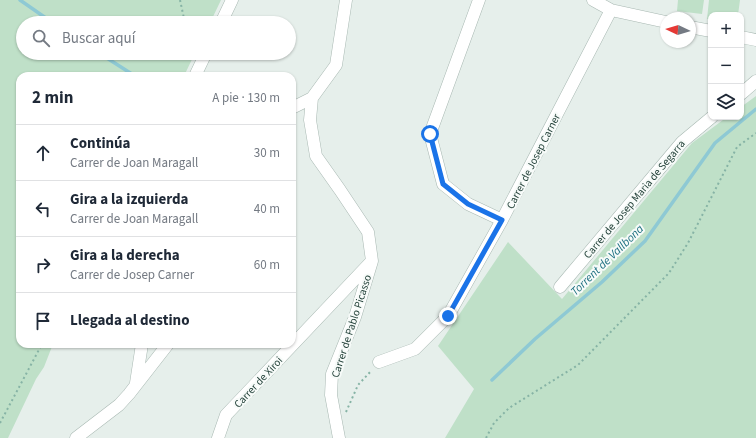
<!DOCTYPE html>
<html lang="es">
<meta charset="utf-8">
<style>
:root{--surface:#fff;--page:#f2f2f3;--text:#1f2937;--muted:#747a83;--line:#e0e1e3}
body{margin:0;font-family:"Source Sans 3",sans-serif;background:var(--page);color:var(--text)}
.controls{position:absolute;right:12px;top:12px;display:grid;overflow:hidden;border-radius:8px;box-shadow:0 1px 3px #0004}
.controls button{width:36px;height:36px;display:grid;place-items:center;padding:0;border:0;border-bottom:1px solid var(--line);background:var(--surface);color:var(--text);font:20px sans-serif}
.compass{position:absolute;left:660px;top:12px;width:36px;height:36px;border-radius:50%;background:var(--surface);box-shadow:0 1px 3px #0004;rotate:274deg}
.stop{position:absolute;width:12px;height:12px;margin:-9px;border:3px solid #1a73e8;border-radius:50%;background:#fff}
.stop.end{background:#1a73e8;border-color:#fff;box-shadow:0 1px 4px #0008}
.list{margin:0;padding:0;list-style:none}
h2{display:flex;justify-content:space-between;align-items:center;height:52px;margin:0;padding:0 16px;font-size:17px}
h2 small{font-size:13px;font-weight:400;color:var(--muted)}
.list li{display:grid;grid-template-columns:26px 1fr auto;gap:12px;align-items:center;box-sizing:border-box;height:56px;padding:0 16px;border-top:1px solid var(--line)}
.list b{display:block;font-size:15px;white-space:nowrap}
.list p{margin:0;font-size:13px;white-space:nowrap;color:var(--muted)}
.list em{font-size:13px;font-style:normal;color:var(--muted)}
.icon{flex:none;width:22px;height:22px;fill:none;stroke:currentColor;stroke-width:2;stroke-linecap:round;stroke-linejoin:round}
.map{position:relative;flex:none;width:756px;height:438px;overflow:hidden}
.search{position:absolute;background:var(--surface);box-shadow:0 1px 3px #0004;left:16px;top:16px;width:280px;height:44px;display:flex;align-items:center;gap:10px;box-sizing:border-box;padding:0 14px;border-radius:22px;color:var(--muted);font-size:15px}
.panel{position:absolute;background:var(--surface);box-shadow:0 1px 3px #0004;left:16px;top:72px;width:280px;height:276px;border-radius:12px}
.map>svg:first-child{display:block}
.green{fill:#bfe0c8}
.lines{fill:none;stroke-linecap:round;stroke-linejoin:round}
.stream{stroke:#8ec9d4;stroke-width:3.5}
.minor-casing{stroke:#a8b8b2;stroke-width:13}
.path{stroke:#86b3a5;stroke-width:2;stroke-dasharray:2 3;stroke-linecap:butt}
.minor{stroke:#fff;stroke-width:12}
.route{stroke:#1a73e8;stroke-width:5}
.labels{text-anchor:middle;stroke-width:4;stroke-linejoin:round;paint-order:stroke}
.street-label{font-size:11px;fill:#24423a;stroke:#f7fbf9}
.water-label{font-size:12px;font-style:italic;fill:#1c6f80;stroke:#f7fbf9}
</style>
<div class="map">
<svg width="756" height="438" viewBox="0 0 756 438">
<rect width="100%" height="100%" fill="#e6efeb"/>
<path class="green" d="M 0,0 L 221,0 L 210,23 L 23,23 L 23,53 L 195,53 L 184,76 L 20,76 L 20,344 L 53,344 L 44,367 L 36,379 L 8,438 L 0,438 Z
M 678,0 L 704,0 L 702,14 L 677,11 Z
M 709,0 L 740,0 L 738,15 L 711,15 L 711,20 L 707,19 Z
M 756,96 L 756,438 L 445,438 L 474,389 L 438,346 L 508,242 L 562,299 L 692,143 L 727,117 L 741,117 L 741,107 Z"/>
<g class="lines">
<path class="stream" d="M 20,0 L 53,23
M 99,53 L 135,76
M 492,380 L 535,339 L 602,282 L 645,241 L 715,143 L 756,109"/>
<defs>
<path id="minor" d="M 479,0 L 430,134 L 443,184 L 468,204 L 502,220
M 593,0 L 611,10 L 666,22
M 221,23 L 232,0
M 690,27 L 711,31
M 741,37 L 756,40
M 195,76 L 206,53
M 741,94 L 756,81
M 292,108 L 312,98
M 560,287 L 682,142 L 712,117
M 379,362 L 415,349 L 448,316 L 502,220 L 611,10
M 136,383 L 142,344
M 76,438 L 119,405 L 129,394 L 168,344
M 218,438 L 226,415 L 370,263
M 339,438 L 331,395 L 332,374 L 355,317 L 372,261 L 368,232 L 340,190 L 316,156 L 310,120 L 312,98 L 336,65 L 346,0"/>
</defs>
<use href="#minor" class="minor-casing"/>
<path class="path" d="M 180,0 L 185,23
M 346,412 L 358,385 L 372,370
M 0,423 L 42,344
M 486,438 L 494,423 L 509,408 L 578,365 L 669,273 L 688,243 L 737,147 L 756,133"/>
<use href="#minor" class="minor"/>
</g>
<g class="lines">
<path class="route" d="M 430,134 L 443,184 L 468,204 L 502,220 L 448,316"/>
</g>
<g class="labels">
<g class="street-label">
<text transform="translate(533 161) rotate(-63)" y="4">Carrer de Josep Carner</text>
<text transform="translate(634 199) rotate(-50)" y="4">Carrer de Josep Maria de Segarra</text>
<text transform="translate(351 326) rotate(-72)" y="4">Carrer de Pablo Picasso</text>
<text transform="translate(258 382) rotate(-47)" y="4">Carrer de Xiroi</text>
</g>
<g class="water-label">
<text transform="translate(607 260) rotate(-44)" y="4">Torrent de Vallbona</text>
</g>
</g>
</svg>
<div class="controls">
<button>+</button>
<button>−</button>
<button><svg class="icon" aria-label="layers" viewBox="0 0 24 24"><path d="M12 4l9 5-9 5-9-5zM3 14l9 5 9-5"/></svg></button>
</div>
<svg class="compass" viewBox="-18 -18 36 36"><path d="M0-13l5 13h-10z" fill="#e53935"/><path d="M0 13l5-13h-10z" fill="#747a83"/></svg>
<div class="stop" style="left:430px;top:134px"></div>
<div class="stop end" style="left:448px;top:316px"></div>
<div class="search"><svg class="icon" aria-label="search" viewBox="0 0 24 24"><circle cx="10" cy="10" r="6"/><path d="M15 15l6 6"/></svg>Buscar aquí</div>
<section class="panel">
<h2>2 min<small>A pie · 130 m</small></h2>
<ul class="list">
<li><svg class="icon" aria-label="ahead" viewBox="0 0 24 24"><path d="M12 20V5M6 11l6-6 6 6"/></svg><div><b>Continúa</b><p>Carrer de Joan Maragall</p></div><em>30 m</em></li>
<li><svg class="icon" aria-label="left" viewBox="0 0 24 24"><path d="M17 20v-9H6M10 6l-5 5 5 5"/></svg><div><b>Gira a la izquierda</b><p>Carrer de Joan Maragall</p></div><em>40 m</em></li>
<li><svg class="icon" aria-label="right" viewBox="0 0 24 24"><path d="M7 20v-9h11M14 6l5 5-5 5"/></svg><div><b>Gira a la derecha</b><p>Carrer de Josep Carner</p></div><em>60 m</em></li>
<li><svg class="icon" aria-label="arrive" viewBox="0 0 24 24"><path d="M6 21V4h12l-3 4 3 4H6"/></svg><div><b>Llegada al destino</b></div></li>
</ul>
</section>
</div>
